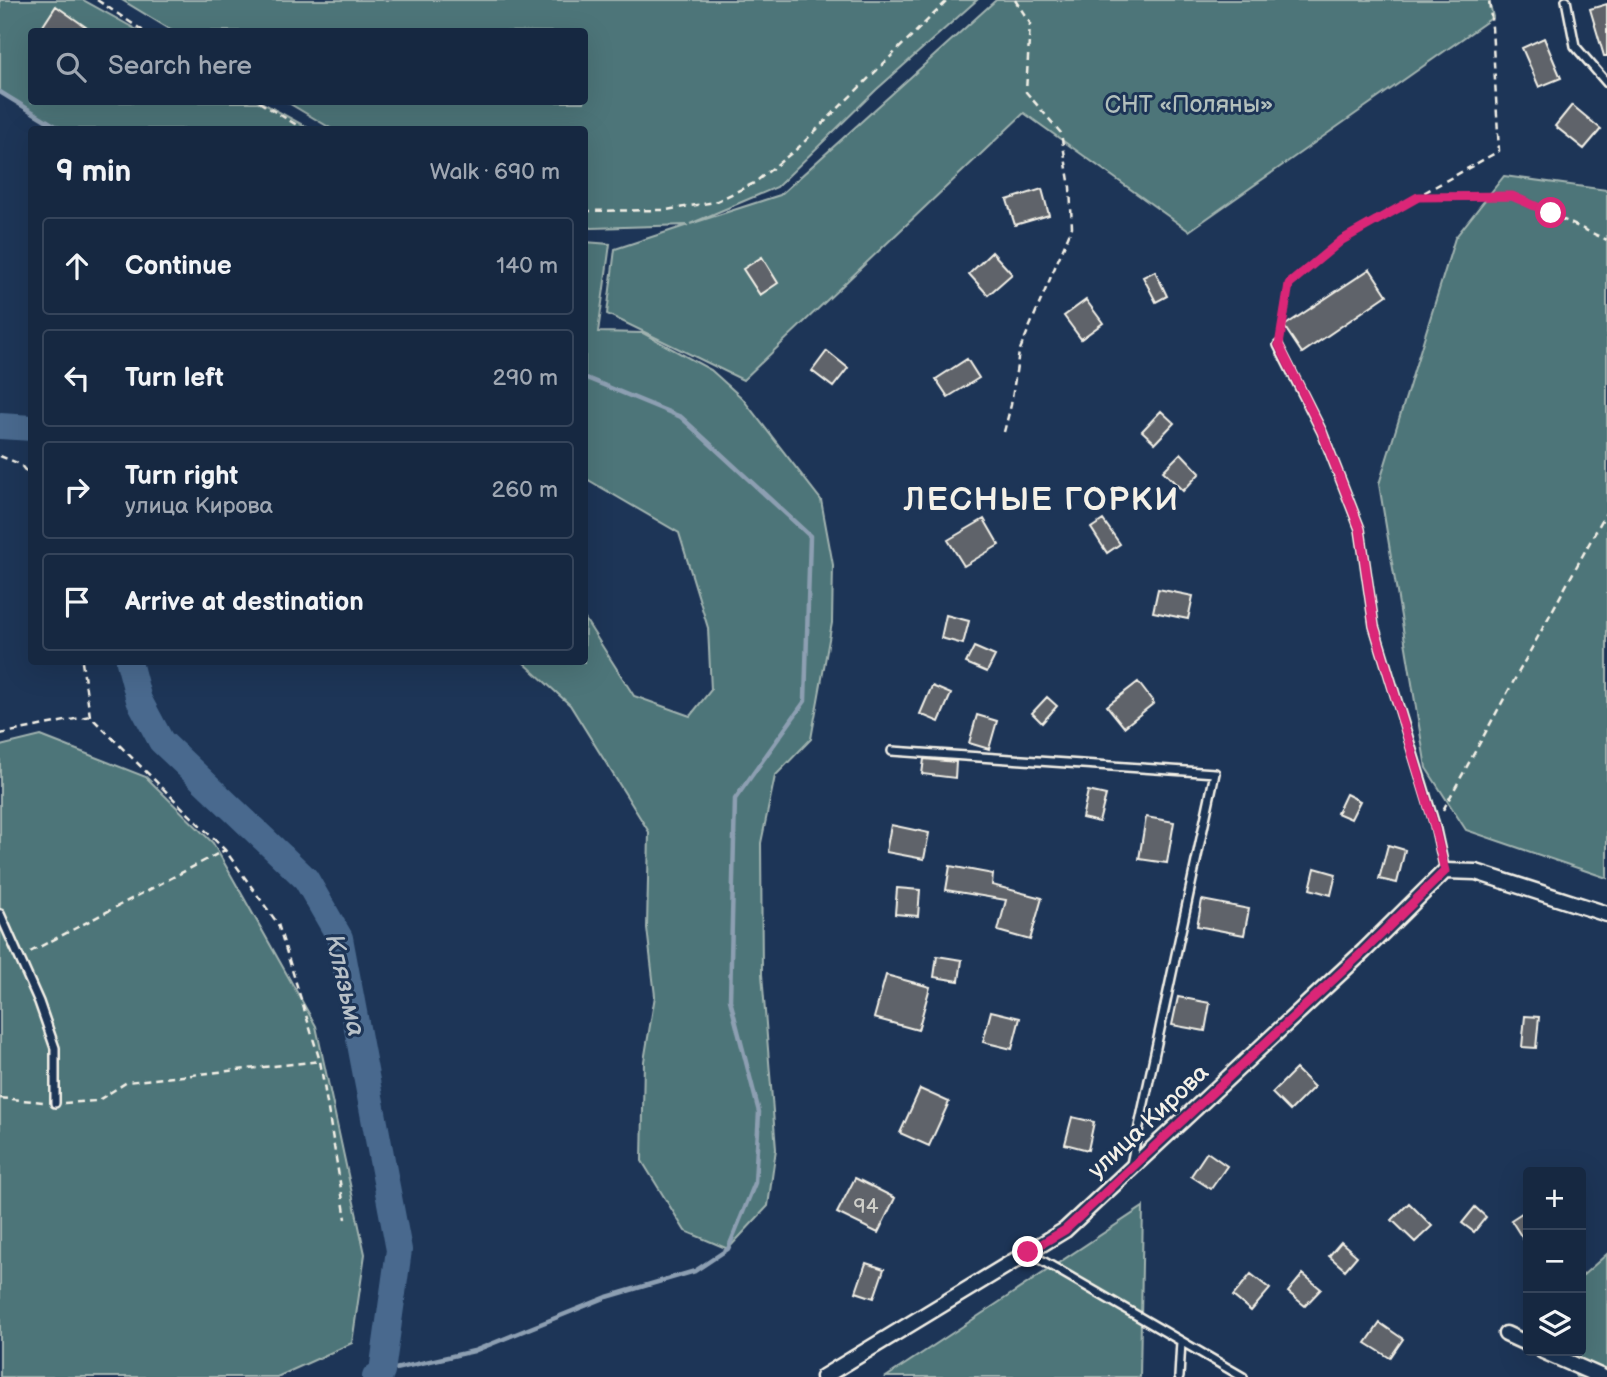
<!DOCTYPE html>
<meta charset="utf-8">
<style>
:root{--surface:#162841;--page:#1f3048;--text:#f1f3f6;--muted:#9ea6b1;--line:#35445a}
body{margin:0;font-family:"Balsamiq Sans",sans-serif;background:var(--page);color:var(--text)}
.controls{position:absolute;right:21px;bottom:21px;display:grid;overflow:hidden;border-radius:7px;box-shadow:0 7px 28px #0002}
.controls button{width:63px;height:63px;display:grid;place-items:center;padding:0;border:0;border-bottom:2px solid var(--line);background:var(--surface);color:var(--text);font:35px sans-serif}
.stop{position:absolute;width:21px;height:21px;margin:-16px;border:5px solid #db2777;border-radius:50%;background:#fff}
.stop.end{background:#db2777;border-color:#fff;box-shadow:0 2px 7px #0008}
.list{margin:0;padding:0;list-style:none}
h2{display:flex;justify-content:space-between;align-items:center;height:91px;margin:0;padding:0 28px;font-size:30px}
h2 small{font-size:23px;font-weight:400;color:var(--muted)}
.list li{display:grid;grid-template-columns:46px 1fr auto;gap:21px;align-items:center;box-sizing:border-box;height:98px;margin:0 14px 14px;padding:0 14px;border:2px solid var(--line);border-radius:7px}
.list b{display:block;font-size:26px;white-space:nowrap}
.list p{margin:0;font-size:23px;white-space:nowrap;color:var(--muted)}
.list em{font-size:23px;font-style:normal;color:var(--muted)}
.icon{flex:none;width:38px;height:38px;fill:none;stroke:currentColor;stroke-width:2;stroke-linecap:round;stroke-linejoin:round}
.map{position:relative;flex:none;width:1607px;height:1377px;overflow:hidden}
.search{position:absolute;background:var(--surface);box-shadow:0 7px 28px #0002;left:28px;top:28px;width:560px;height:77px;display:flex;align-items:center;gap:18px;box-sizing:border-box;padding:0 24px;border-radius:7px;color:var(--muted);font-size:26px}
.panel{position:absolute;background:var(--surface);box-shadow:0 7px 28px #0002;left:28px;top:126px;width:560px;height:539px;border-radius:7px}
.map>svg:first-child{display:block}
.green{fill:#4e7579;stroke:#a1b3b0;stroke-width:2}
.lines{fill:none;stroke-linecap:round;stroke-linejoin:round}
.stream{stroke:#8d9fb2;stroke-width:4.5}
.river{stroke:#48698e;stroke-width:26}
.building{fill:#5e646a;stroke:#f4f1e8;stroke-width:2}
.service-casing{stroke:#f4f1e8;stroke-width:12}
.minor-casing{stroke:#f4f1e8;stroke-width:19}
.path{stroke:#f4f1e8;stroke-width:2.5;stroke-dasharray:7 5;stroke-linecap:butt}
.service{stroke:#1d3557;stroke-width:7}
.minor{stroke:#1d3557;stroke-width:14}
.route{stroke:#db2777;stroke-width:9}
.labels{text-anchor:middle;stroke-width:6;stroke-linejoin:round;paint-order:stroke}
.number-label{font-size:21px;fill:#cecec8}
.park-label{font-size:24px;fill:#b2bfbc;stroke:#1d3557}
.street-label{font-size:24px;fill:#f4f1e8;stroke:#1d3557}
.water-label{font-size:26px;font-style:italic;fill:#b8c1c8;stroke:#1d3557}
.district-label{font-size:32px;font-weight:bold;letter-spacing:2px;fill:#f4f1e8;stroke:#1d3557}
</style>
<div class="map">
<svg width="1607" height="1377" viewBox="0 0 1607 1377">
<rect width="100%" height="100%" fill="#1d3557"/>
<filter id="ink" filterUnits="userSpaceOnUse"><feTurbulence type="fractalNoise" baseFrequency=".0143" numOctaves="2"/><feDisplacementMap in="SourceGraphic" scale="14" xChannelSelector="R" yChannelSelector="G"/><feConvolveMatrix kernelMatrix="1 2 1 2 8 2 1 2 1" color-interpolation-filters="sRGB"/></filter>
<g filter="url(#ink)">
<path class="green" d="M 0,0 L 83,0 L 139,31 L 32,32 L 32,102 L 261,102 L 310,129 L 62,129 L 0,92 Z
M 122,0 L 977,0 L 876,90 L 777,187 L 690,224 L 780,195 L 996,0 L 1489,0 L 1493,17 L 1189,231 L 1024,113 L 743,380 L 607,314 L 615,249 L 688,225 L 592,228 L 585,226 L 584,130 L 332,129 L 287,102 L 584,102 L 584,32 L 173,31 Z
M 1504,176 L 1607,190 L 1607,878 L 1466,830 L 1426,768 L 1379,484 L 1455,238 Z
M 585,242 L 610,244 L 598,332 L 643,333 L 711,370 L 742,398 L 821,500 L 833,565 L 832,623 L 811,739 L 775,776 L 761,843 L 762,974 L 776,1149 L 768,1206 L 728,1249 L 685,1231 L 642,1161 L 644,1061 L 655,996 L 647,928 L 649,832 L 570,705 L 523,662 L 584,662 L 585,619 L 634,696 L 690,716 L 711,690 L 708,628 L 679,533 L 585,478 Z
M 41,736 L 146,777 L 213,843 L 316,1026 L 365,1254 L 352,1343 L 277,1377 L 0,1377 L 0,746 Z
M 1143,1207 L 1140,1377 L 886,1377 Z
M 1607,1254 L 1607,1377 L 1576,1377 L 1563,1351 L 1581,1351 L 1581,1277 Z"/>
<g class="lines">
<path class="stream" d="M 0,92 L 62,130
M 382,1372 L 474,1351 L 607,1297 L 695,1271 L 728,1249 L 755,1183 L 759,1112 L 730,1000 L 735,799 L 805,701 L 810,536 L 681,417 L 584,377"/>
<path class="river" d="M 0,426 L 32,428
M 129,662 L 139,700 L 161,741 L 306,879 L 340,938 L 399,1250 L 382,1372 L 375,1377"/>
</g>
<path class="building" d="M 1607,4 L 1607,56 L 1604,56 L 1590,9 Z
M 56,6 L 93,32 L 39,32 Z
M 1544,38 L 1561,78 L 1539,87 L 1522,48 Z
M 1572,105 L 1601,129 L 1584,149 L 1555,126 Z
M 1042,189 L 1049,215 L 1015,225 L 1007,200 Z
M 992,252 L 1012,274 L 988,295 L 969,274 Z
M 762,257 L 778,283 L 760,295 L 743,269 Z
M 1370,269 L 1387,295 L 1302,353 L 1284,326 Z
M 1155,271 L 1167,296 L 1156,302 L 1143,277 Z
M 1086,300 L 1103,323 L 1081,339 L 1064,316 Z
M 827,351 L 848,368 L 833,387 L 812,371 Z
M 967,359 L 979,378 L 948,397 L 936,379 Z
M 1161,411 L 1174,423 L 1155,443 L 1142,431 Z
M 1181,453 L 1200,473 L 1183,491 L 1163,471 Z
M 984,519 L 999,545 L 964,566 L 948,540 Z
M 1103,520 L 1120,544 L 1107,553 L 1091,528 Z
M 1158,589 L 1193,596 L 1188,619 L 1153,612 Z
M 946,615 L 969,621 L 963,644 L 941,638 Z
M 974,647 L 995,656 L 987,672 L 966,663 Z
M 1138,682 L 1154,703 L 1124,727 L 1107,706 Z
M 932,686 L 951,694 L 939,722 L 920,714 Z
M 1047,697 L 1057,706 L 1042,723 L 1032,713 Z
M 977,715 L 997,721 L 989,749 L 969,743 Z
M 924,759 L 956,762 L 955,778 L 922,774 Z
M 1088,791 L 1106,795 L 1099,822 L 1082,818 Z
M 1346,794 L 1360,801 L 1351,819 L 1337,813 Z
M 1146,817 L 1174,822 L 1167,863 L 1139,859 Z
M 891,825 L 929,833 L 924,859 L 886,852 Z
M 1388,845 L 1405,850 L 1397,883 L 1379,879 Z
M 950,866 L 993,874 L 992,885 L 1042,898 L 1030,940 L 998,931 L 1006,900 L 946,890 Z
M 1315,868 L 1336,874 L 1331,895 L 1310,889 Z
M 897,888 L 920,890 L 918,916 L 895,914 Z
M 1202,900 L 1249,909 L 1244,935 L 1197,926 Z
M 937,956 L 962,960 L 959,981 L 934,977 Z
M 886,975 L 930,987 L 918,1030 L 874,1018 Z
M 1178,997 L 1210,1003 L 1205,1031 L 1172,1025 Z
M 991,1011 L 1020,1018 L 1012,1049 L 983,1042 Z
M 1525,1016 L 1539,1017 L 1536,1048 L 1522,1047 Z
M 1296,1069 L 1314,1087 L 1290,1111 L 1272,1093 Z
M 920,1089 L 949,1102 L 929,1146 L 900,1133 Z
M 1072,1117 L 1094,1122 L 1088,1150 L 1065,1144 Z
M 1207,1152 L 1227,1166 L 1211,1189 L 1191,1176 Z
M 855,1178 L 895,1198 L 878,1233 L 837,1213 Z
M 1409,1203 L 1432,1226 L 1415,1242 L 1392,1220 Z
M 1475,1207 L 1486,1217 L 1474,1232 L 1462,1223 Z
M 1528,1209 L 1528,1247 L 1511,1220 Z
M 1341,1242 L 1357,1256 L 1345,1270 L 1329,1256 Z
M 866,1263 L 884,1269 L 874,1298 L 856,1292 Z
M 1251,1274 L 1270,1289 L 1251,1311 L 1233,1296 Z
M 1303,1274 L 1321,1289 L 1305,1306 L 1288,1292 Z
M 1380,1323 L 1403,1339 L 1390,1358 L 1366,1343 Z"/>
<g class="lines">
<defs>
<path id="service" d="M 1566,0 L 1575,46 L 1607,83
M 1278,345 L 1322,432 L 1360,529 L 1374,626 L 1435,825 L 1445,871
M 892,751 L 1215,773 L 1131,1164
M 0,914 L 39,1002 L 55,1048 L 55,1103
M 1029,1253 L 1243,1377
M 1179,1377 L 1181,1341"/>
<path id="minor" d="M 1506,1334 L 1528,1344
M 1543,1351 L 1602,1377
M 823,1377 L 1065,1230 L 1364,951 L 1445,871 L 1476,872 L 1607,914"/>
</defs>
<use href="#service" class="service-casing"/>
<use href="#minor" class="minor-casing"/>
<path class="path" d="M 97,0 L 145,32
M 259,102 L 305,130
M 1421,196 L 1512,196 L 1607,240
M 584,211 L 666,210 L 715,202 L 754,183 L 799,147 L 948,0
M 1280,335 L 1289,284 L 1341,239 L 1499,151 L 1492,27 L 1489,0
M 1004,432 L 1011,405 L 1019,352 L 1072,227 L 1070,187 L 1061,133 L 1026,92 L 1030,23 L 1015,0
M 0,456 L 20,464 L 32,479
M 82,662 L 90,716 L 225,850 L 278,924 L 320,1061 L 346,1219
M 0,734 L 90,716
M 1443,810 L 1607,511
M 30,952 L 225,850
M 0,1098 L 44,1102
M 64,1103 L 97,1101 L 127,1082 L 320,1061"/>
<use href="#service" class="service"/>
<use href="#minor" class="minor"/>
</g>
</g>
<g class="lines" filter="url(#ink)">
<path class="route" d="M 1028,1252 L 1065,1230 L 1364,951 L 1445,871 L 1434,825 L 1374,626 L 1360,529 L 1322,432 L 1279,345 L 1289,284 L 1342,240 L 1418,197 L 1512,196 L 1551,213"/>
</g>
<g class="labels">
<g class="number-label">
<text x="866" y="1213">94</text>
</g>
<g class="park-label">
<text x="1189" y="112">СНТ «Поляны»</text>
</g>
<g class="street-label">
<text transform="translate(1148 1121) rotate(-43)" y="8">улица Кирова</text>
</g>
<g class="water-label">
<text transform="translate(346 985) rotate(77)" y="9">Клязьма</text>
</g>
<g class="district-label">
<text x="1042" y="510">ЛЕСНЫЕ ГОРКИ</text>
</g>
</g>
</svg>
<div class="controls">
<button>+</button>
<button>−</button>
<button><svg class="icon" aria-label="layers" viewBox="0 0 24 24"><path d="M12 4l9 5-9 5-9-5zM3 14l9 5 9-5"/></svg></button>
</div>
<div class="stop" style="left:1551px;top:213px"></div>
<div class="stop end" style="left:1028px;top:1252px"></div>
<div class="search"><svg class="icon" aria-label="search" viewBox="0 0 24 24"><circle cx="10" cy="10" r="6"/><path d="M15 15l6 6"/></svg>Search here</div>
<section class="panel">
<h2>9 min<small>Walk · 690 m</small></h2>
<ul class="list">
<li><svg class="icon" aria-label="ahead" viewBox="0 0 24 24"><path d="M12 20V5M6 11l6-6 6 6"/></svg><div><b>Continue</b></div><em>140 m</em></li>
<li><svg class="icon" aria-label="left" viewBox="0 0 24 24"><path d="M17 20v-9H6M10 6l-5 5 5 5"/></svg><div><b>Turn left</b></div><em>290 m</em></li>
<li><svg class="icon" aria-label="right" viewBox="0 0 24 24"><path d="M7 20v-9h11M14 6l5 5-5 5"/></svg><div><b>Turn right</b><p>улица Кирова</p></div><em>260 m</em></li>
<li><svg class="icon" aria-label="arrive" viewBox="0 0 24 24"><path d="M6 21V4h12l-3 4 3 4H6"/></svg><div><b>Arrive at destination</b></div></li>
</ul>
</section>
</div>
